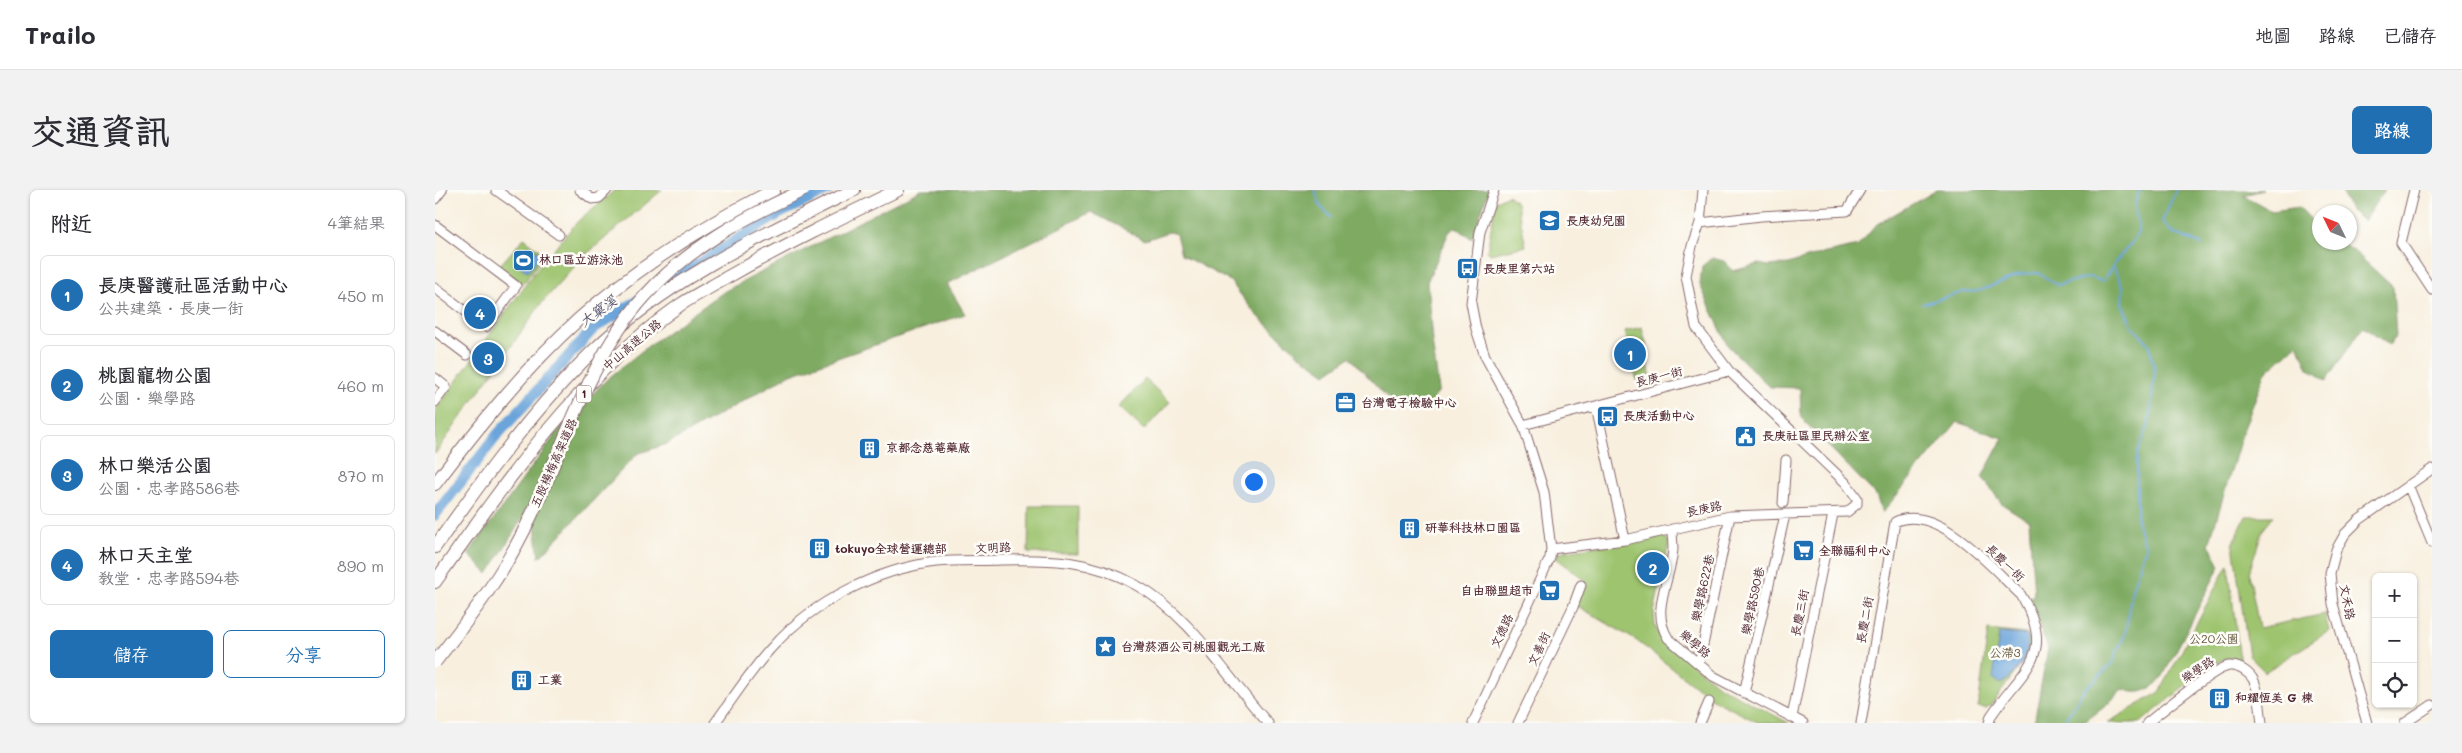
<!DOCTYPE html>
<html lang="zh-TW">
<meta charset="utf-8">
<style>
:root{--surface:#fff;--page:#f2f2f3;--text:#2b2b33;--muted:#7c7c81;--line:#e1e1e2;--accent:#1f6fb2}
body{margin:0;font-family:Mali,"LXGW WenKai TC",sans-serif;background:var(--page);color:var(--text)}
.controls{position:absolute;right:15px;bottom:15px;display:grid;overflow:hidden;border-radius:8px;box-shadow:0 1px 4px #0004}
.controls button{width:45px;height:45px;display:grid;place-items:center;padding:0;border:0;border-bottom:1px solid var(--line);background:var(--surface);color:var(--text);font:25px sans-serif}
.compass{position:absolute;left:1877px;top:15px;width:45px;height:45px;border-radius:50%;background:var(--surface);box-shadow:0 1px 4px #0004;rotate:313deg}
.you{position:absolute;left:818px;top:291px;width:18px;height:18px;margin:-12px;border:4px solid #fff;border-radius:50%;background:#1a73e8;box-shadow:0 0 0 8px #1a73e833}
.badge{display:grid;place-items:center;width:32px;height:32px;border-radius:50%;background:var(--accent);color:#fff;font-size:16px;font-weight:700}
.pin{position:absolute;translate:-50% -50%;border:2px solid #fff;box-shadow:0 1px 5px #0006}
.list{margin:0;padding:0;list-style:none}
h2{display:flex;justify-content:space-between;align-items:center;height:65px;margin:0;padding:0 20px;font-size:21px}
h2 small{font-size:16px;font-weight:400;color:var(--muted)}
.list li{display:grid;grid-template-columns:32px 1fr auto;gap:15px;align-items:center;box-sizing:border-box;height:80px;margin:0 10px 10px;padding:0 10px;border:1px solid var(--line);border-radius:8px}
.list b{display:block;font-size:19px;white-space:nowrap}
.list p{margin:0;font-size:16px;white-space:nowrap;color:var(--muted)}
.list em{font-size:16px;font-style:normal;color:var(--muted)}
.actions{display:flex;gap:10px;padding:15px 20px}
.actions a{flex:1;padding:11px 0;border:1px solid var(--accent);border-radius:8px;text-align:center;font-size:18px;color:var(--accent)}
.actions .main{background:var(--accent);color:#fff}
.icon{flex:none;width:28px;height:28px;fill:none;stroke:currentColor;stroke-width:2;stroke-linecap:round;stroke-linejoin:round}
.map{position:relative;flex:none;width:1997px;height:533px;overflow:hidden;border-radius:8px}
header{display:flex;align-items:center;gap:30px;box-sizing:border-box;height:70px;padding:0 25px;background:var(--surface);border-bottom:1px solid var(--line)}
header strong{font-size:24px}
nav{display:flex;gap:28px;margin-inline-start:auto;font-size:18px}
.intro{display:flex;align-items:center;justify-content:space-between;box-sizing:border-box;height:120px;padding:0 30px}
h1{margin:0;font-size:35px}
.button{padding:12px 22px;border-radius:8px;background:var(--accent);color:#fff;font-size:18px;font-weight:700}
main{display:flex;gap:30px;padding:0 30px}
aside{flex:1;background:var(--surface);border-radius:8px;box-shadow:0 1px 4px #0004}
.map>svg:first-child{display:block}
.green{fill:#9ec46f;stroke:#74724d}
.forest{fill:#7eaa62;stroke:#646446}
.water{fill:#6ba4da;stroke:#5a6282}
.lines{fill:none;stroke-linecap:round;stroke-linejoin:round}
.stream{stroke:#6ba4da;stroke-width:2}
.river{stroke:#6ba4da;stroke-width:11}
.minor-casing{stroke:#87686a;stroke-width:11}
.highway-casing{stroke:#87686a;stroke-width:14}
.minor{stroke:#fff;stroke-width:9}
.highway{stroke:#fff;stroke-width:12}
.highway-bridge-casing{stroke:#87686a;stroke-width:14;stroke-linecap:butt}
.highway-bridge{stroke:#fff;stroke-width:12}
.labels{text-anchor:middle;stroke-width:5;stroke-linejoin:round;paint-order:stroke}
.shield{fill:#fdfcf7;stroke:#806168;stroke-width:1}
.shield-label{font-size:11px;font-weight:bold;fill:#4a1f2b}
.poi-label{font-size:12px;font-weight:bold;fill:#4a1f2b;stroke:#fdfcf7;text-anchor:start}
.street-label{font-size:12px;fill:#4a1f2b;stroke:#fdfcf7}
.park-label{font-size:12px;fill:#675943;stroke:#fdfcf7}
.water-label{font-size:14px;font-style:italic;fill:#575471;stroke:#fdfcf7}
</style>
<header>
<strong>Trailo</strong>
<nav><a>地圖</a><a>路線</a><a>已儲存</a></nav>
</header>
<div class="intro"><h1>交通資訊</h1><a class="button">路線</a></div>
<main>
<aside>
<h2>附近<small>4筆結果</small></h2>
<ul class="list">
<li><span class="badge">1</span><div><b>長庚醫護社區活動中心</b><p>公共建築 · 長庚一街</p></div><em>450 m</em></li>
<li><span class="badge">2</span><div><b>桃園寵物公園</b><p>公園 · 樂學路</p></div><em>460 m</em></li>
<li><span class="badge">3</span><div><b>林口樂活公園</b><p>公園 · 忠孝路586巷</p></div><em>870 m</em></li>
<li><span class="badge">4</span><div><b>林口天主堂</b><p>教堂 · 忠孝路594巷</p></div><em>890 m</em></li>
</ul>
<div class="actions"><a class="main">儲存</a><a>分享</a></div>
</aside>
<div class="map">
<svg width="1997" height="533" viewBox="0 0 1997 533">
<rect width="100%" height="100%" fill="#fdfcf7"/>
<filter id="ink" filterUnits="userSpaceOnUse"><feTurbulence type="fractalNoise" baseFrequency=".02" numOctaves="2"/><feDisplacementMap in="SourceGraphic" scale="10" xChannelSelector="R" yChannelSelector="G"/><feConvolveMatrix kernelMatrix="1 2 1 2 8 2 1 2 1" color-interpolation-filters="sRGB"/></filter>
<filter id="wash" filterUnits="userSpaceOnUse"><feTurbulence type="fractalNoise" baseFrequency=".0096" numOctaves="4" result="noise"/><feDisplacementMap in="SourceGraphic" scale="20" xChannelSelector="R" yChannelSelector="G"/><feGaussianBlur stdDeviation="1.12" result="paint"/><feColorMatrix in="noise" values="0 0 0 0 0 0 0 0 0 0 0 0 0 0 0 0 0 1.4 0 .05"/><feComposite in="paint" operator="in"/></filter>
<g filter="url(#wash)">
<rect width="100%" height="100%" fill="#f8efde"/>
<path class="green" d="M 180,0 L 227,0 L 147,68 L 106,114 L 0,264 L 0,221 L 104,76 L 144,30 Z
M 1073,5 L 1082,13 L 1091,56 L 1055,64 L 1052,61 L 1061,11 Z
M 89,48 L 110,64 L 88,94 L 64,76 Z
M 1207,137 L 1213,162 L 1196,167 L 1190,141 Z
M 1211,165 L 1216,188 L 1202,191 L 1196,169 Z
M 710,189 L 735,212 L 709,240 L 684,217 Z
M 594,316 L 643,316 L 643,364 L 593,363 Z
M 1811,326 L 1839,326 L 1827,341 L 1814,383 L 1824,438 L 1890,424 L 1894,441 L 1830,482 L 1814,466 L 1798,354 Z
M 1225,346 L 1230,347 L 1234,353 L 1219,422 L 1220,436 L 1225,447 L 1284,496 L 1354,533 L 1324,533 L 1277,509 L 1202,451 L 1141,415 L 1150,390 L 1121,368 L 1125,362 Z
M 1793,374 L 1805,470 L 1792,468 L 1779,473 L 1705,533 L 1672,533 L 1725,502 Z
M 1553,440 L 1591,444 L 1597,454 L 1594,464 L 1557,514 L 1551,518 L 1543,517 Z"/>
<path class="forest" d="M 486,0 L 1054,0 L 1037,49 L 1021,37 L 1014,42 L 992,92 L 997,151 L 1004,200 L 996,214 L 960,216 L 915,167 L 891,184 L 863,164 L 819,122 L 795,91 L 746,65 L 741,44 L 734,42 L 710,50 L 656,22 L 512,94 L 530,124 L 356,184 L 232,254 L 202,264 L 104,368 L 100,334 L 87,329 L 53,384 L 33,364 L 126,237 L 171,190 L 213,156 L 290,101 Z
M 1502,0 L 1828,0 L 1808,5 L 1837,21 L 1864,17 L 1884,38 L 1884,52 L 1906,53 L 1919,61 L 1958,97 L 1961,146 L 1954,155 L 1928,137 L 1891,191 L 1873,178 L 1863,154 L 1830,183 L 1808,241 L 1774,354 L 1785,376 L 1726,490 C 1712,501 1705,506 1687,499 L 1672,515 L 1648,533 L 1599,533 L 1613,458 L 1596,415 L 1596,406 L 1599,405 L 1594,331 L 1567,314 L 1547,287 L 1568,248 L 1522,232 L 1447,323 L 1441,305 L 1366,228 L 1365,198 L 1335,197 L 1293,156 L 1265,95 L 1267,76 L 1277,68 L 1289,71 L 1298,81 L 1324,74 L 1334,76 L 1353,74 L 1382,65 L 1423,56 L 1442,34 Z
M 1906,0 L 1949,0 L 1929,31 L 1915,20 Z"/>
<path class="water" d="M 92,55 L 106,64 L 93,82 L 80,73 Z
M 1564,443 L 1590,445 C 1601,459 1579,487 1566,494 L 1558,488 Z"/>
<g class="lines">
<path class="stream" d="M 880,0 L 885,16 L 896,27
M 1741,0 L 1727,31 L 1737,42 L 1767,55
M 1487,114 L 1529,102 L 1544,101 L 1586,84 L 1603,83 L 1623,95 L 1654,87 L 1668,91 L 1677,77
M 1628,533 L 1648,501 L 1676,475 L 1690,444 L 1697,399 L 1711,357 L 1702,332 L 1702,265 L 1714,234 L 1720,181 L 1714,154 L 1697,136 L 1687,113 L 1688,97 L 1678,76 C 1684,64 1700,54 1703,41 C 1706,28 1693,18 1706,0"/>
<path class="river" d="M 218,102 L 345,23 L 393,0
M 0,325 L 63,244 L 159,138 L 204,110"/>
</g>
</g>
<g filter="url(#ink)">
<g class="lines">
<defs>
<path id="minor" d="M 61,0 L 124,45
M 145,0 L 157,9 L 164,8 L 172,0
M 1979,0 L 1966,53 L 1997,100
M 0,9 L 7,0
M 1265,33 L 1326,26 L 1412,21 L 1425,0
M 0,35 L 81,96 L 51,137 L 0,98
M 0,141 L 32,165
M 0,188 L 11,197 L 0,212
M 1161,216 L 1190,350
M 1088,235 L 1294,181
M 1973,295 L 1997,353
M 1348,313 L 1351,270
M 1237,339 C 1237,346 1238,353 1238,359 C 1236,389 1215,420 1233,448 L 1278,486 L 1368,533
M 1116,359 L 1190,350 L 1295,326 L 1412,322 L 1422,314 L 1422,308 L 1411,293 L 1294,181 L 1261,137 L 1251,86 L 1257,56 L 1265,33 L 1268,0
M 1264,474 L 1295,326
M 1309,503 L 1350,325
M 1357,527 L 1398,324
M 280,533 C 299,507 317,478 339,455 C 379,411 443,379 501,372 C 522,370 544,371 566,370 C 616,369 655,369 701,395 C 757,426 791,487 833,533
M 1038,533 L 1115,368 L 1116,359 L 1109,302 L 1088,235 L 1050,166 L 1041,139 L 1036,113 L 1045,42 L 1059,0
M 1083,533 L 1138,417 L 1146,395
M 1265,533 L 1274,512
M 1426,533 L 1460,332 C 1502,312 1558,379 1586,405 C 1623,466 1587,479 1556,526 L 1554,533
M 1712,533 C 1727,521 1779,478 1794,476 C 1804,475 1815,483 1819,491 C 1825,503 1825,520 1827,533
M 1932,533 L 1898,414 L 1895,383 L 1901,360 L 1910,344 L 1924,330 L 1997,279
M 1970,533 L 1997,515"/>
<path id="highway" d="M 0,294 C 44,236 90,178 144,129 C 202,77 270,35 339,0
M 0,357 C 48,289 97,221 156,163 C 230,90 327,45 419,0
M 0,392 C 71,291 143,187 245,115 C 260,105 276,97 291,88 C 347,56 405,28 463,0"/>
</defs>
<use href="#minor" class="minor-casing"/>
<use href="#highway" class="highway-casing"/>
<use href="#minor" class="minor"/>
<use href="#highway" class="highway"/>
<defs>
<path id="highway-bridge" d="M 0,472 C 38,424 72,379 97,324 C 131,251 155,167 210,106 C 254,57 310,27 369,0"/>
</defs>
<use href="#highway-bridge" class="highway-bridge-casing"/>
<use href="#highway-bridge" class="highway-bridge"/>
</g>
</g>
<defs>
<symbol id="school-square" viewBox="-11 -11 22 22"><rect x="-9" y="-9" width="18" height="18" rx="4" fill="#1f6fb2" stroke="#fdfcf7"/><path d="M0-5L7-2L0 1L-7-2ZM-4 1L0 2.5L4 1V4Q0 6-4 4Z" fill="#fff"/></symbol>
<symbol id="stadium-square" viewBox="-11 -11 22 22"><rect x="-9" y="-9" width="18" height="18" rx="4" fill="#1f6fb2" stroke="#fdfcf7"/><path d="M0-5a6.5 5 0 1 0 0 10a6.5 5 0 1 0 0-10ZM-3.5-1.8h7v3.6h-7Z" fill="#fff"/></symbol>
<symbol id="bus-square" viewBox="-11 -11 22 22"><rect x="-9" y="-9" width="18" height="18" rx="4" fill="#1f6fb2" stroke="#fdfcf7"/><path d="M-5-6H5V4H4V6H2V4H-2V6H-4V4H-5ZM-3.5-4V0h7V-4ZM-3.5 1.2v1.5H-2V1.2ZM2 1.2v1.5H3.5V1.2Z" fill="#fff"/></symbol>
<symbol id="office-square" viewBox="-11 -11 22 22"><rect x="-9" y="-9" width="18" height="18" rx="4" fill="#1f6fb2" stroke="#fdfcf7"/><path d="M-6-3h4V-5.5h4V-3h4V5H-6ZM-1-4.5V-3h2v-1.5ZM-6 0V1H6V0Z" fill="#fff"/></symbol>
<symbol id="civic-square" viewBox="-11 -11 22 22"><rect x="-9" y="-9" width="18" height="18" rx="4" fill="#1f6fb2" stroke="#fdfcf7"/><path d="M-.6-6.5H3V-4.5H.6V-3L4-1V1h2V6H-6V1h2V-1L-.6-3ZM-1.2 2.5V6h2.4V2.5Z" fill="#fff"/></symbol>
<symbol id="building-square" viewBox="-11 -11 22 22"><rect x="-9" y="-9" width="18" height="18" rx="4" fill="#1f6fb2" stroke="#fdfcf7"/><path d="M-4-6H4V6H1V3H-1V6H-4ZM-2.5-4.3h1.7v1.8h-1.7ZM.8-4.3h1.7v1.8H.8ZM-2.5-1h1.7V.8h-1.7ZM.8-1h1.7V.8H.8Z" fill="#fff"/></symbol>
<symbol id="supermarket-square" viewBox="-11 -11 22 22"><rect x="-9" y="-9" width="18" height="18" rx="4" fill="#1f6fb2" stroke="#fdfcf7"/><path d="M-6-5.5h2.5l.6 2H6L4.5 2H-2.5L-4.4-4H-6ZM-1.5 3.2a1.3 1.3 0 1 0 .1 0ZM3 3.2a1.3 1.3 0 1 0 .1 0Z" fill="#fff"/></symbol>
<symbol id="sight-square" viewBox="-11 -11 22 22"><rect x="-9" y="-9" width="18" height="18" rx="4" fill="#1f6fb2" stroke="#fdfcf7"/><path d="M0-6L1.8-2.2L6-1.7L2.9 1.2L3.7 5.4L0 3.3L-3.7 5.4L-2.9 1.2L-6-1.7L-1.8-2.2Z" fill="#fff"/></symbol>
</defs>
<g fill-rule="evenodd">
<use href="#school-square" x="1102" y="18" width="25" height="25"/>
<use href="#stadium-square" x="76" y="58" width="25" height="25"/>
<use href="#bus-square" x="1020" y="66" width="25" height="25"/>
<use href="#office-square" x="898" y="200" width="25" height="25"/>
<use href="#bus-square" x="1160" y="214" width="25" height="25"/>
<use href="#civic-square" x="1298" y="234" width="25" height="25"/>
<use href="#building-square" x="422" y="246" width="25" height="25"/>
<use href="#building-square" x="962" y="326" width="25" height="25"/>
<use href="#building-square" x="372" y="346" width="25" height="25"/>
<use href="#supermarket-square" x="1356" y="348" width="25" height="25"/>
<use href="#supermarket-square" x="1102" y="388" width="25" height="25"/>
<use href="#sight-square" x="658" y="444" width="25" height="25"/>
<use href="#building-square" x="74" y="478" width="25" height="25"/>
<use href="#building-square" x="1772" y="496" width="25" height="25"/>
</g>
<g class="labels">
<rect class="shield" x="141.5" y="195.5" width="15" height="17" rx="4"/>
<g class="shield-label">
<text x="149" y="208">1</text>
</g>
<g class="poi-label">
<text x="1131" y="35">長庚幼兒園</text>
<text x="104" y="74">林口區立游泳池</text>
<text x="1048" y="83">長庚里第六站</text>
<text x="926" y="217">台灣電子檢驗中心</text>
<text x="1188" y="230">長庚活動中心</text>
<text x="1327" y="250">長庚社區里民辦公室</text>
<text x="451" y="262">京都念慈菴藥廠</text>
<text x="990" y="342">研華科技林口園區</text>
<text x="400" y="363">tokuyo全球營運總部</text>
<text x="1384" y="365">全聯福利中心</text>
<text x="1098" y="405" text-anchor="end">自由聯盟超市</text>
<text x="686" y="461">台灣菸酒公司桃園觀光工廠</text>
<text x="103" y="494">工業</text>
<text x="1800" y="512">和耀恆美 G 棟</text>
</g>
<g class="street-label">
<text transform="translate(197 155) rotate(-40)" y="4">中山高速公路</text>
<text transform="translate(1224 187) rotate(-15)" y="4">長庚一街</text>
<text transform="translate(119 273) rotate(-66)" y="4">五股楊梅高架道路</text>
<text transform="translate(1269 319) rotate(-12)" y="4">長庚路</text>
<text transform="translate(558 358) rotate(-2)" y="4">文明路</text>
<text transform="translate(1570 373) rotate(43)" y="4">長慶一街</text>
<text transform="translate(1268 398) rotate(-78)" y="4">樂學路622巷</text>
<text transform="translate(1318 411) rotate(-78)" y="4">樂學路590巷</text>
<text transform="translate(1912 412) rotate(79)" y="4">文禾路</text>
<text transform="translate(1365 423) rotate(-79)" y="4">長慶三街</text>
<text transform="translate(1430 430) rotate(-80)" y="4">長慶二街</text>
<text transform="translate(1067 441) rotate(-65)" y="4">文德路</text>
<text transform="translate(1260 454) rotate(40)" y="4">樂學路</text>
<text transform="translate(1104 459) rotate(-65)" y="4">文善街</text>
<text transform="translate(1763 480) rotate(-34)" y="4">樂學路</text>
</g>
<g class="park-label">
<text x="1779" y="453">公20公園</text>
<text x="1570" y="467">公滯3</text>
</g>
<g class="water-label">
<text transform="translate(163 121) rotate(-36)" y="5">大窠溪</text>
</g>
</g>
</svg>
<div class="controls">
<button>+</button>
<button>−</button>
<button><svg class="icon" aria-label="locate" viewBox="0 0 24 24"><circle cx="12" cy="12" r="6"/><path d="M12 2v4M12 18v4M2 12h4M18 12h4"/></svg></button>
</div>
<svg class="compass" viewBox="-18 -18 36 36"><path d="M0-13l5 13h-10z" fill="#e53935"/><path d="M0 13l5-13h-10z" fill="#7c7c81"/></svg>
<div class="you"></div>
<div class="pin badge" style="left:1195px;top:164px">1</div>
<div class="pin badge" style="left:1218px;top:378px">2</div>
<div class="pin badge" style="left:53px;top:168px">3</div>
<div class="pin badge" style="left:45px;top:123px">4</div>
</div>
</main>
